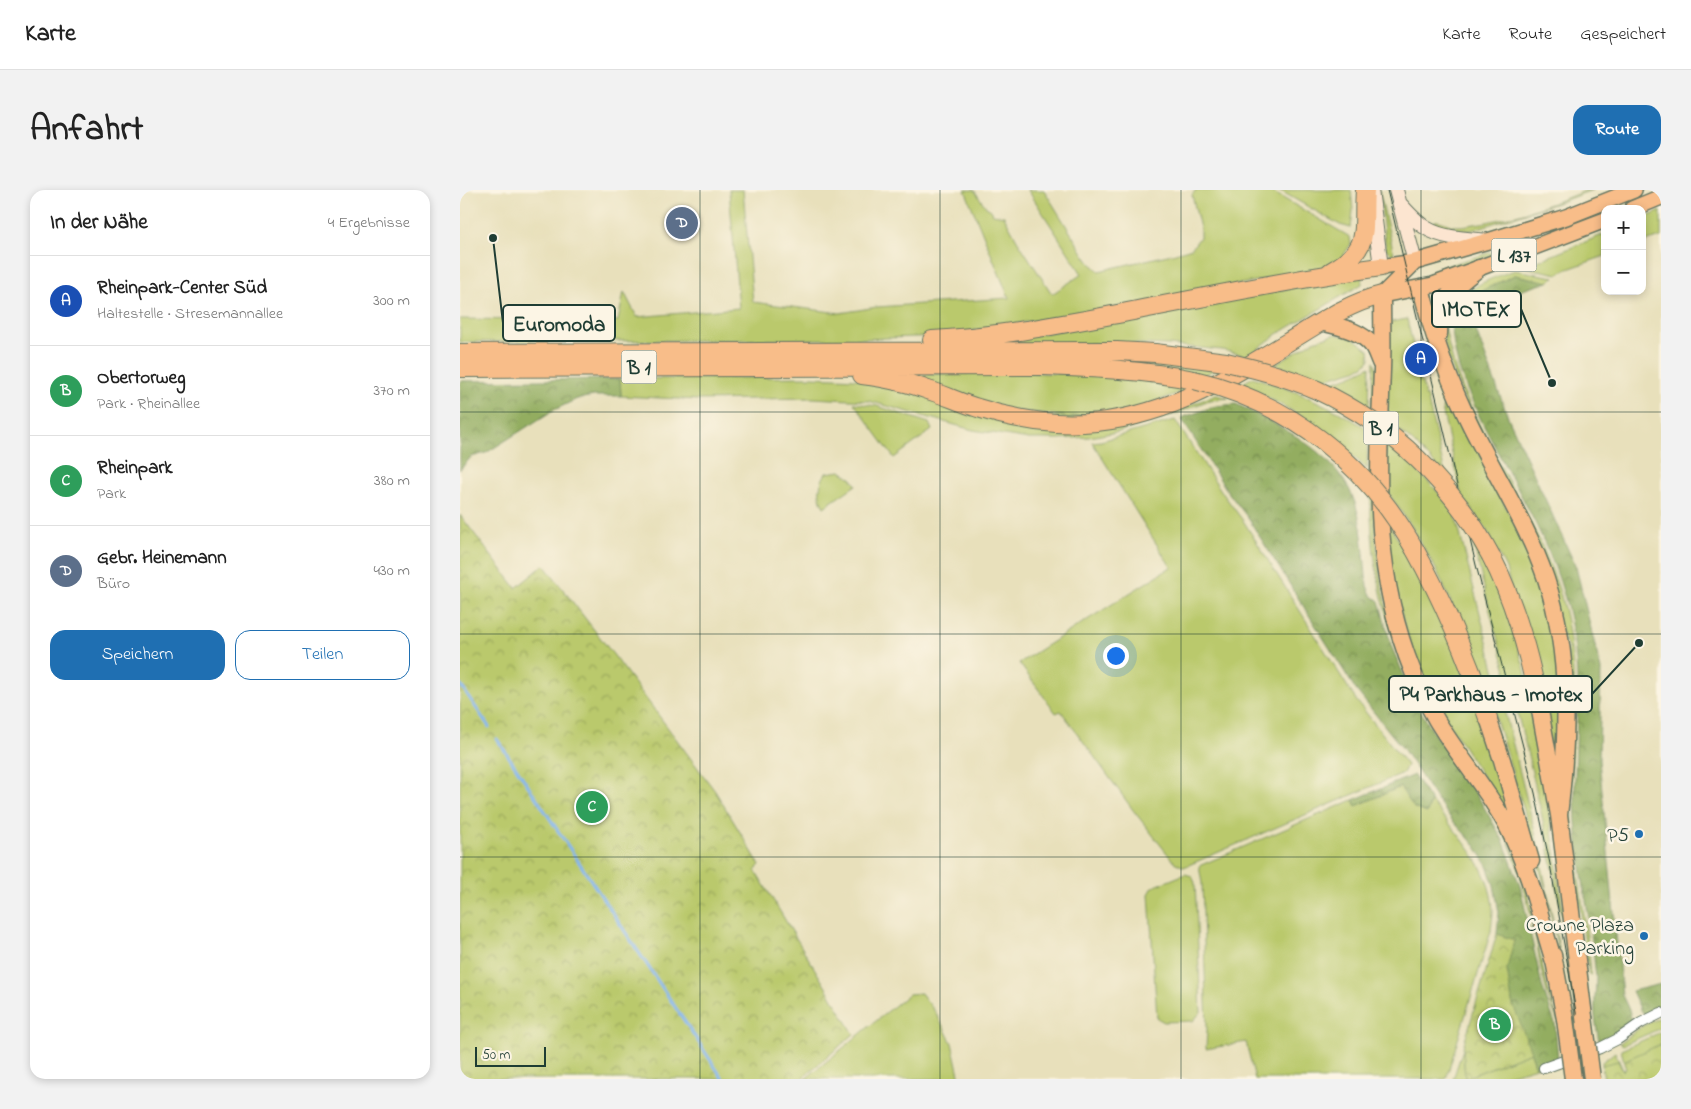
<!DOCTYPE html>
<html lang="de">
<meta charset="utf-8">
<style>
:root{--surface:#fff;--page:#f2f2f2;--text:#222;--muted:#767676;--line:#e0e0e0;--accent:#1f6fb2}
body{margin:0;font-family:"Indie Flower",sans-serif;background:var(--page);color:var(--text)}
.controls{position:absolute;right:15px;top:15px;display:grid;overflow:hidden;border-radius:10px;box-shadow:0 2px 8px #0003}
.controls button{width:45px;height:45px;display:grid;place-items:center;padding:0;border:0;border-bottom:1px solid var(--line);background:var(--surface);color:var(--text);font:25px sans-serif}
.scale{position:absolute;left:15px;bottom:12px;width:71px;box-sizing:border-box;padding-left:5px;border:2px solid #1f3d34;border-top:0;font-size:14px;line-height:18px;white-space:nowrap;color:#1f3d34;-webkit-text-stroke:4px #fcf5e5;paint-order:stroke}
.you{position:absolute;left:655px;top:465px;width:18px;height:18px;margin:-12px;border:4px solid #fff;border-radius:50%;background:#1a73e8;box-shadow:0 0 0 8px #1a73e833}
.badge{display:grid;place-items:center;width:32px;height:32px;border-radius:50%;background:var(--accent);color:#fff;font-size:16px;font-weight:700}
.pin{position:absolute;translate:-50% -50%;border:2px solid #fff;box-shadow:0 1px 5px #0006}
.list{margin:0;padding:0;list-style:none}
h2{display:flex;justify-content:space-between;align-items:center;height:65px;margin:0;padding:0 20px;font-size:21px}
h2 small{font-size:16px;font-weight:400;color:var(--muted)}
.list li{display:grid;grid-template-columns:32px 1fr auto;gap:15px;align-items:center;box-sizing:border-box;height:90px;padding:0 20px;border-top:1px solid var(--line)}
.list b{display:block;font-size:19px;white-space:nowrap}
.list p{margin:0;font-size:16px;white-space:nowrap;color:var(--muted)}
.list em{font-size:16px;font-style:normal;color:var(--muted)}
.actions{display:flex;gap:10px;padding:15px 20px}
.actions a{flex:1;padding:11px 0;border:1px solid var(--accent);border-radius:15px;text-align:center;font-size:18px;color:var(--accent)}
.actions .main{background:var(--accent);color:#fff}
.map{position:relative;flex:none;width:1201px;height:889px;overflow:hidden;border-radius:15px}
header{display:flex;align-items:center;gap:30px;box-sizing:border-box;height:70px;padding:0 25px;background:var(--surface);border-bottom:1px solid var(--line)}
header strong{font-size:24px}
nav{display:flex;gap:28px;margin-inline-start:auto;font-size:18px}
.intro{display:flex;align-items:center;justify-content:space-between;box-sizing:border-box;height:120px;padding:0 30px}
h1{margin:0;font-size:35px}
.button{padding:12px 22px;border-radius:15px;background:var(--accent);color:#fff;font-size:18px;font-weight:700}
main{display:flex;gap:30px;padding:0 30px}
aside{flex:1;background:var(--surface);border-radius:15px;box-shadow:0 2px 8px #0003}
.map>svg:first-child{display:block}
.grass{fill:#bac96c;stroke:#6c8350}
.forest{fill:url(#forest-crowns);stroke:#59754a}
.park{fill:url(#park-crowns);stroke:#6c8350}
.lines{fill:none;stroke-linecap:round;stroke-linejoin:round}
.stream{stroke:#82b5ef;stroke-width:3}
.minor-casing{stroke:#657663;stroke-width:12}
.secondary-casing{stroke:#657663;stroke-width:16}
.primary-casing{stroke:#657663;stroke-width:18}
.trunk-casing{stroke:#657663;stroke-width:19}
.motorway-casing{stroke:#657663;stroke-width:20}
.minor{stroke:#fff;stroke-width:10}
.secondary{stroke:#fce5d0;stroke-width:14}
.primary{stroke:#f8bd89;stroke-width:15}
.trunk{stroke:#f8bd89;stroke-width:16}
.motorway{stroke:#f8bd89;stroke-width:18}
.tram{stroke:#1f3d34;stroke-width:1}
.trunk-bridge-casing{stroke:#657663;stroke-width:19;stroke-linecap:butt}
.motorway-bridge-casing{stroke:#657663;stroke-width:20;stroke-linecap:butt}
.trunk-bridge{stroke:#f8bd89;stroke-width:16}
.motorway-bridge{stroke:#f8bd89;stroke-width:18}
.grid{fill:none;stroke:#1f3d34;stroke-width:1;stroke-opacity:0.55}
.poi-dot{fill:#1f6fb2;stroke:#fcf5e5;stroke-width:2}
.labels{text-anchor:middle;stroke-width:5;stroke-linejoin:round;paint-order:stroke}
.shield{fill:#fcf5e5;stroke:#617469;stroke-width:1}
.shield-label{font-size:19px;font-weight:bold;fill:#1f3d34}
.poi-label{font-size:20px;fill:#1f3d34;stroke:#fcf5e5;text-anchor:end}
.leader{fill:none;stroke:#1f3d34;stroke-width:2}
.callout-dot{fill:#1f3d34;stroke:#fcf5e5;stroke-width:2}
.callout{fill:#fcf5e5;stroke:#1f3d34;stroke-width:2}
.callout-label{font-size:21px;text-anchor:middle;font-weight:bold;fill:#1f3d34}
</style>
<header>
<strong>Karte</strong>
<nav><a>Karte</a><a>Route</a><a>Gespeichert</a></nav>
</header>
<div class="intro"><h1>Anfahrt</h1><a class="button">Route</a></div>
<main>
<aside>
<h2>In der Nähe<small>4 Ergebnisse</small></h2>
<ul class="list">
<li><span class="badge" style="background:#1a4fb4">A</span><div><b>Rheinpark-Center Süd</b><p>Haltestelle · Stresemannallee</p></div><em>300 m</em></li>
<li><span class="badge" style="background:#2e9e5b">B</span><div><b>Obertorweg</b><p>Park · Rheinallee</p></div><em>370 m</em></li>
<li><span class="badge" style="background:#2e9e5b">C</span><div><b>Rheinpark</b><p>Park</p></div><em>380 m</em></li>
<li><span class="badge" style="background:#5c6f8a">D</span><div><b>Gebr. Heinemann</b><p>Büro</p></div><em>430 m</em></li>
</ul>
<div class="actions"><a class="main">Speichern</a><a>Teilen</a></div>
</aside>
<div class="map">
<svg width="1201" height="889" viewBox="0 0 1201 889">
<defs>
<pattern id="forest-crowns" width="20" height="18" patternUnits="userSpaceOnUse" patternTransform="scale(1.25)"><rect width="20" height="18" fill="#93ad60"/><path d="M2 6a3 3 0 1 1 6 0M12 15a3 3 0 1 1 6 0" fill="none" stroke="#778e50"/></pattern>
<pattern id="park-crowns" width="20" height="18" patternUnits="userSpaceOnUse" patternTransform="scale(1.25)"><rect width="20" height="18" fill="#bac96c"/><path d="M2 6a3 3 0 1 1 6 0M12 15a3 3 0 1 1 6 0" fill="none" stroke="#97a45a"/></pattern>
</defs>
<rect width="100%" height="100%" fill="#fcf5e5"/>
<filter id="ink" filterUnits="userSpaceOnUse"><feTurbulence type="fractalNoise" baseFrequency=".02" numOctaves="2"/><feDisplacementMap in="SourceGraphic" scale="10" xChannelSelector="R" yChannelSelector="G"/><feConvolveMatrix kernelMatrix="1 2 1 2 8 2 1 2 1" color-interpolation-filters="sRGB"/></filter>
<filter id="wash" filterUnits="userSpaceOnUse"><feTurbulence type="fractalNoise" baseFrequency=".0096" numOctaves="4" result="noise"/><feDisplacementMap in="SourceGraphic" scale="20" xChannelSelector="R" yChannelSelector="G"/><feGaussianBlur stdDeviation="1.12" result="paint"/><feColorMatrix in="noise" values="0 0 0 0 0 0 0 0 0 0 0 0 0 0 0 0 0 1.4 0 .05"/><feComposite in="paint" operator="in"/></filter>
<g filter="url(#wash)">
<rect width="100%" height="100%" fill="#e8e0bb"/>
<path class="grass" d="M 269,0 L 283,0 L 293,112 L 380,123 L 417,117 L 549,108 L 505,0 L 514,0 L 526,17 L 531,20 L 533,24 L 544,26 L 557,50 L 592,104 L 622,84 L 568,0 L 584,0 L 623,63 L 630,73 L 639,81 L 712,64 L 732,58 L 740,47 L 740,38 L 732,5 L 736,0 L 809,0 L 890,47 L 891,54 L 881,69 L 858,79 L 687,112 L 480,146 L 401,149 L 0,152 L 0,129 L 158,131 L 164,102 L 177,127 L 279,118 Z
M 819,0 L 891,0 L 893,21 L 891,38 L 880,35 Z
M 919,0 L 934,64 L 931,64 L 926,59 Z
M 1127,0 L 1132,0 L 1100,12 L 1012,40 L 994,41 L 971,37 L 975,31 C 981,30 986,34 993,36 C 998,36 1003,36 1008,35 C 1049,30 1089,15 1127,0 Z
M 1145,20 L 1145,22 L 975,87 L 973,81 L 979,78 L 1052,56 Z
M 1201,21 L 1201,47 L 1182,53 L 1182,29 Z
M 1145,44 L 1145,66 L 1105,80 L 1098,84 L 1063,77 Z
M 1055,80 L 1094,87 L 1088,92 L 1055,85 L 1017,103 L 1010,111 L 1000,118 L 991,132 C 994,100 1029,89 1055,80 Z
M 902,85 L 902,94 L 816,145 L 788,166 L 763,160 L 708,155 L 656,153 L 521,155 Z
M 962,128 L 1029,284 L 1075,375 L 1093,439 L 1099,501 L 1097,579 L 1046,379 L 1029,344 L 1001,304 L 982,218 L 984,217 L 972,169 L 973,168 L 972,161 L 970,161 Z
M 947,129 L 960,185 L 959,185 L 960,192 L 962,192 L 965,206 L 967,206 L 985,284 L 952,251 L 927,231 L 928,147 L 931,132 Z
M 985,137 C 1001,234 1073,312 1101,406 C 1111,441 1114,478 1114,514 C 1114,547 1110,579 1111,612 C 1113,670 1127,727 1131,785 L 1129,785 L 1108,624 L 1108,458 L 997,191 C 993,179 979,148 985,137 Z
M 875,144 L 893,148 L 909,160 L 910,169 L 905,175 L 896,180 L 857,191 L 815,174 L 854,151 Z
M 377,167 L 672,168 L 758,177 L 743,186 Z
M 914,171 L 917,178 C 912,297 904,406 964,514 C 994,567 1035,612 1057,669 C 1072,707 1076,748 1085,787 C 1089,802 1093,816 1098,831 C 1093,819 1088,807 1085,795 C 1081,782 1079,768 1077,754 C 1069,718 1062,683 1047,649 C 1024,599 986,559 960,511 C 934,460 917,403 912,345 C 908,288 912,229 914,171 Z
M 910,176 L 909,219 L 877,200 L 863,194 C 880,190 895,185 910,176 Z
M 547,182 L 671,186 L 732,198 L 676,219 L 615,227 L 539,219 L 441,185 Z
M 350,187 L 398,189 L 430,194 L 543,231 L 724,217 L 756,205 L 768,208 L 749,210 L 718,223 L 658,242 L 629,247 L 598,249 L 569,249 L 513,240 L 409,211 L 353,208 L 239,210 L 161,206 L 160,189 Z
M 793,187 C 836,200 870,216 908,239 L 907,279 C 866,240 832,217 780,195 Z
M 394,213 L 417,216 L 469,233 L 472,240 L 434,268 Z
M 715,230 L 764,305 L 784,332 L 896,510 L 947,575 L 943,583 L 724,677 L 714,672 L 673,620 L 601,521 L 596,523 L 559,473 L 711,377 L 632,252 L 641,251 Z
M 926,252 C 950,274 976,296 995,324 L 1074,638 L 1099,759 L 1098,759 L 1086,701 L 1064,620 L 1035,526 L 1003,439 L 977,381 L 952,337 L 924,297 Z
M 381,281 L 392,289 L 396,295 L 364,317 C 357,306 359,294 366,283 Z
M 925,328 L 960,386 L 984,433 L 1010,500 L 1032,563 L 1055,637 L 974,510 L 958,475 L 944,434 L 931,381 Z
M 1013,351 L 1029,381 L 1044,414 L 1065,480 L 1083,576 L 1108,757 C 1095,689 1082,621 1065,553 C 1048,485 1028,419 1013,351 Z
M 940,597 L 967,623 L 971,611 C 997,645 1031,675 1033,721 C 1033,728 1031,735 1031,741 L 986,889 L 795,889 L 786,852 L 746,859 L 747,839 L 742,693 L 739,676 L 893,610 L 896,616 Z
M 725,684 L 732,686 L 735,693 L 741,822 L 733,831 L 704,832 L 697,828 L 689,704 L 693,697 Z
M 461,803 L 476,823 L 492,853 L 500,889 L 345,889 L 449,804 Z
M 1201,827 L 1201,838 L 1163,855 L 1160,853 L 1181,837 Z
M 1201,842 L 1201,889 L 1144,889 L 1142,872 L 1155,862 L 1163,880 L 1166,879 L 1161,860 Z
M 1003,859 L 1005,888 L 1071,862 L 1076,877 L 1035,889 L 993,889 Z"/>
<path class="forest" d="M 1055,85 L 1088,92 C 1073,97 1032,108 1023,119 C 1017,125 1016,132 1016,141 L 1048,227 L 1116,377 L 1141,480 L 1139,570 L 1162,805 C 1165,812 1170,820 1171,828 C 1173,841 1149,850 1140,856 C 1138,846 1136,836 1135,826 C 1134,813 1136,801 1136,788 C 1135,778 1134,768 1133,758 C 1127,710 1116,661 1115,612 C 1114,547 1124,490 1109,424 C 1090,337 1032,267 1001,184 C 995,168 993,149 991,132 C 1004,106 1030,97 1055,85 Z
M 160,189 L 161,206 L 134,206 L 117,209 L 92,221 L 26,263 L 11,267 L 0,280 L 0,191 Z
M 776,214 C 817,234 873,261 892,305 C 903,329 904,369 907,396 L 911,405 L 919,411 L 932,458 L 956,513 L 975,545 L 1017,605 L 1043,650 L 1060,696 L 1082,796 L 1095,834 L 1098,869 L 1076,877 L 1052,812 L 1047,779 L 1054,750 L 1037,744 L 1039,722 L 1034,695 L 1026,673 L 1015,655 L 992,630 L 975,607 L 944,560 L 896,500 L 788,328 L 768,302 L 721,228 L 756,216 Z
M 954,585 L 971,611 L 967,623 L 954,618 L 940,597 L 896,616 L 893,610 Z
M 1201,794 L 1201,817 L 1185,825 L 1181,821 L 1172,801 Z"/>
<path class="park" d="M 0,325 L 56,398 L 84,375 L 152,463 L 255,601 L 300,675 L 295,680 L 394,844 L 341,889 L 0,889 Z
M 1037,744 L 1054,750 L 1047,779 L 1052,812 L 1071,862 L 1005,888 L 1003,857 Z
M 1201,854 L 1201,889 L 1144,889 L 1142,875 L 1158,871 L 1163,881 L 1166,879 L 1163,871 Z"/>
<g class="lines">
<path class="stream" d="M 0,494 L 29,537
M 37,549 L 263,889"/>
</g>
</g>
<g filter="url(#ink)">
<g class="lines">
<defs>
<path id="minor" d="M 1084,878 L 1140,858 L 1158,849 L 1181,833 L 1201,823"/>
<path id="secondary" d="M 911,0 L 921,77
M 936,0 L 955,72
M 940,14 C 948,22 956,32 966,38 C 984,49 1008,49 1028,51"/>
<path id="primary" d="M 1172,19 L 1201,7
M 921,77 L 955,72 L 1028,51 L 1106,27 L 1174,0
M 922,105 L 973,95 L 1019,78 L 1145,30
M 922,105 L 955,72"/>
<path id="trunk" d="M 961,98 C 973,146 989,192 1011,236 C 1036,286 1068,336 1086,389 C 1111,464 1108,547 1099,625
M 922,105 C 922,130 923,155 922,180 C 918,287 912,381 953,482 C 962,504 973,526 986,545 C 1007,577 1032,606 1049,640 C 1070,682 1081,730 1095,775
M 861,132 C 879,137 900,140 912,155 C 916,160 918,168 921,174
M 979,144 C 979,106 992,100 1019,78
M 1079,515 L 1099,625 L 1124,827
M 1028,528 L 1042,570 L 1071,671
M 1093,765 L 1105,829"/>
<path id="motorway" d="M 870,82 C 913,58 902,42 905,0
M 472,150 C 533,147 593,136 652,125 C 741,108 831,89 921,77
M 0,163 L 657,161 L 695,163 L 766,172
M 0,178 L 584,176 C 635,178 685,180 734,190
M 402,185 C 425,188 447,192 468,200 C 485,205 501,213 518,218 C 543,226 570,231 596,233 C 687,238 753,197 828,152 C 858,134 888,113 922,105
M 955,360 C 985,414 1008,470 1028,528
M 1031,366 C 1055,412 1069,463 1079,515"/>
</defs>
<use href="#minor" class="minor-casing"/>
<use href="#secondary" class="secondary-casing"/>
<use href="#primary" class="primary-casing"/>
<use href="#trunk" class="trunk-casing"/>
<use href="#motorway" class="motorway-casing"/>
<use href="#minor" class="minor"/>
<use href="#secondary" class="secondary"/>
<use href="#primary" class="primary"/>
<use href="#trunk" class="trunk"/>
<use href="#motorway" class="motorway"/>
<path class="tram" d="M 927,0 L 1016,375 L 1075,603 L 1090,674 L 1117,828 L 1125,889"/>
<defs>
<path id="trunk-bridge" d="M 1124,827 L 1132,889
M 1105,829 L 1113,889"/>
<path id="motorway-bridge" d="M 766,172 C 797,179 828,187 857,200 C 932,235 992,293 1031,366
M 734,190 C 830,212 908,275 955,360"/>
</defs>
<use href="#trunk-bridge" class="trunk-bridge-casing"/>
<use href="#motorway-bridge" class="motorway-bridge-casing"/>
<use href="#trunk-bridge" class="trunk-bridge"/>
<use href="#motorway-bridge" class="motorway-bridge"/>
</g>
</g>
<path class="grid" d="M 240,0 L 240,889M 480,0 L 480,889M 721,0 L 721,889M 961,0 L 961,889M 0,222 L 1201,222M 0,444 L 1201,444M 0,667 L 1201,667"/>
<g class="poi-dot">
<circle cx="1179" cy="644" r="5"/>
<circle cx="1184" cy="746" r="5"/>
</g>
<g class="labels">
<g class="shield">
<rect x="1031.5" y="48.5" width="45" height="33" rx="4"/>
<rect x="161.5" y="160.5" width="35" height="33" rx="4"/>
<rect x="903.5" y="221.5" width="35" height="33" rx="4"/>
</g>
<g class="shield-label">
<text x="1054" y="72">L 137</text>
<text x="179" y="184">B 1</text>
<text x="921" y="245">B 1</text>
</g>
<g class="poi-label">
<text x="1169" y="651">P5</text>
<text x="1174" y="741">Crowne Plaza<tspan x="1174" dy="23">Parking</tspan></text>
</g>
</g>
<path class="leader" d="M1092 193L1061 119M33 48L43 133M1179 453L1132 504"/>
<g class="callout-dot">
<circle cx="1092" cy="193" r="5"/>
<circle cx="33" cy="48" r="5"/>
<circle cx="1179" cy="453" r="5"/>
</g>
<g class="callout">
<rect x="972" y="101" width="89" height="36" rx="5"/>
<rect x="43" y="115" width="112" height="36" rx="5"/>
<rect x="929" y="486" width="203" height="36" rx="5"/>
</g>
<g class="callout-label">
<text x="1016" y="126">IMOTEX</text>
<text x="99" y="141">Euromoda</text>
<text x="1031" y="511">P4 Parkhaus - Imotex</text>
</g>
</svg>
<div class="controls">
<button>+</button>
<button>−</button>
</div>
<div class="scale">50 m</div>
<div class="you"></div>
<div class="pin badge" style="left:961px;top:169px;background:#1a4fb4">A</div>
<div class="pin badge" style="left:1035px;top:835px;background:#2e9e5b">B</div>
<div class="pin badge" style="left:132px;top:617px;background:#2e9e5b">C</div>
<div class="pin badge" style="left:222px;top:33px;background:#5c6f8a">D</div>
</div>
</main>
